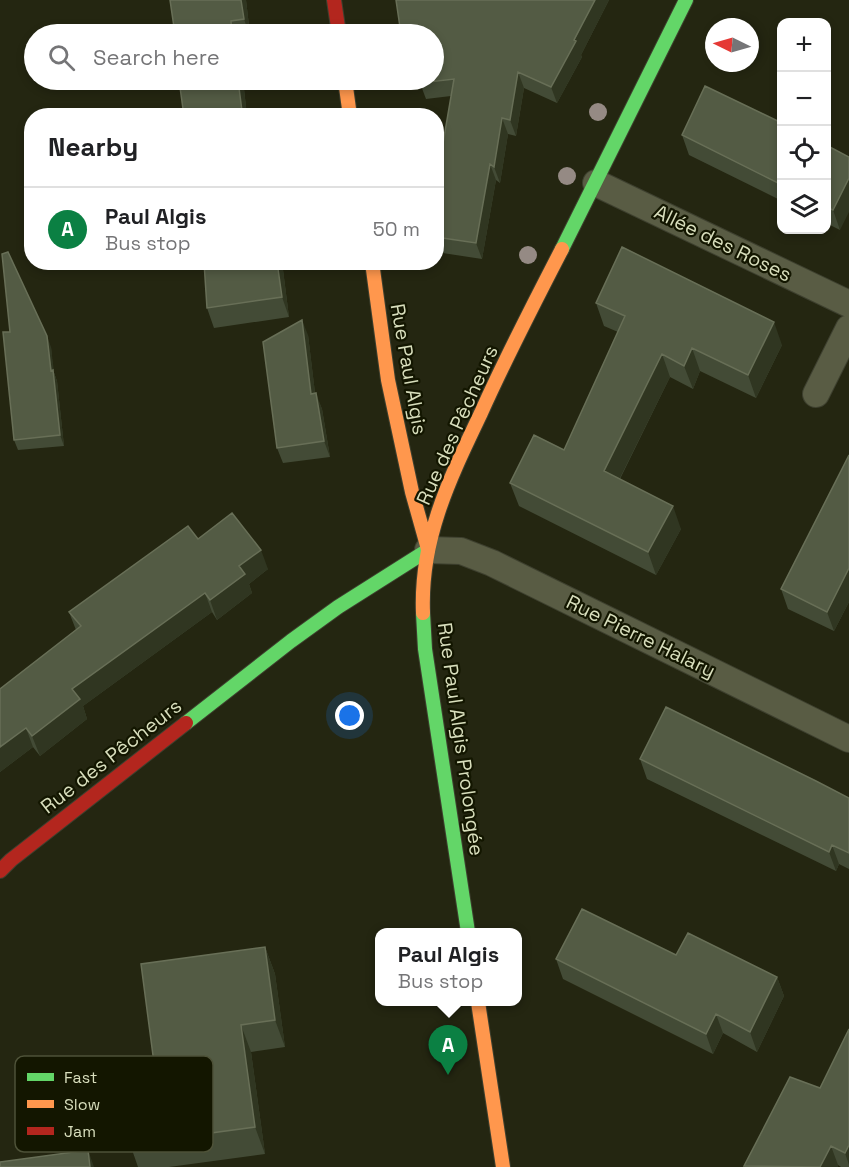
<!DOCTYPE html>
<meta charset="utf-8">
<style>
:root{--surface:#fff;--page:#f6f6f6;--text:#202124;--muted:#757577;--line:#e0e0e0;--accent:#0b8043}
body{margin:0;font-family:"Space Grotesk",sans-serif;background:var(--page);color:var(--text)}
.controls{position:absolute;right:18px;top:18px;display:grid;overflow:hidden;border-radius:12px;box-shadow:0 3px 9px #0003}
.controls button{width:54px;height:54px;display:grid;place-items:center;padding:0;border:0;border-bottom:2px solid var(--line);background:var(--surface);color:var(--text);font:30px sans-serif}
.compass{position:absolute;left:705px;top:18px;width:54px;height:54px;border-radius:50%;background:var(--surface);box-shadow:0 3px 9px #0003;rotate:275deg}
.you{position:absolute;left:350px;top:716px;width:21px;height:21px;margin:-15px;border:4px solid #fff;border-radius:50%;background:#1a73e8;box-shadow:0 0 0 9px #1a73e833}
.badge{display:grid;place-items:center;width:39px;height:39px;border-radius:50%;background:var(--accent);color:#fff;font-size:20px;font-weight:700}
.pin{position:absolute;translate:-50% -50px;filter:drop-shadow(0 2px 3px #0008)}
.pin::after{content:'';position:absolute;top:32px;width:21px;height:18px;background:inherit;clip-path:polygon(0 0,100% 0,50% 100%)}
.popup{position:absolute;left:375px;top:928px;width:147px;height:78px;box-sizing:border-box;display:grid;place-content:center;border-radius:12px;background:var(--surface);filter:drop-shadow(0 2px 4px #0005);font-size:20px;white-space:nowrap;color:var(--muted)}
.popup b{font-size:22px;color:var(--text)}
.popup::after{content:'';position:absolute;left:50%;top:100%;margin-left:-12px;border:12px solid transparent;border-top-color:var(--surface)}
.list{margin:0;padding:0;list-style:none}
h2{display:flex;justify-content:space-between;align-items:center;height:78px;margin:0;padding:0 24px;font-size:26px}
h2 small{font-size:20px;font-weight:400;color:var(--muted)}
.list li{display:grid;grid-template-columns:39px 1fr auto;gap:18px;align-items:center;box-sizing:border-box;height:84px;padding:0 24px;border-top:2px solid var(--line)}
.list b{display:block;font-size:22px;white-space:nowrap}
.list p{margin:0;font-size:20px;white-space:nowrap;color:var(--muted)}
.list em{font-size:20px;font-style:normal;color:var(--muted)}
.icon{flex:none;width:33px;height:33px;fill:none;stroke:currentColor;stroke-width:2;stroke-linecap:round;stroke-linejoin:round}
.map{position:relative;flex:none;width:849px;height:1167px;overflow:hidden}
.search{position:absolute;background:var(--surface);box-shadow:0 3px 9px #0003;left:24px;top:24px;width:420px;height:66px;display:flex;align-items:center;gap:15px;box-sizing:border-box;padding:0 21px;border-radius:33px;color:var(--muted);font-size:22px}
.panel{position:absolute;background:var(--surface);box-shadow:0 3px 9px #0003;left:24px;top:108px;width:420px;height:162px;border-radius:24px}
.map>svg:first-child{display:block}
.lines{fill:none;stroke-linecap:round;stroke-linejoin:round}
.lane-casing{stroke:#3e402f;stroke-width:28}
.fast-casing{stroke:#3e402f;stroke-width:16}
.slow-casing{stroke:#3e402f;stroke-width:16}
.jam-casing{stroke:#3e402f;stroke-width:16}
.lane{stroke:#595c44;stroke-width:26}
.fast{stroke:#63d668;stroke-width:14}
.slow{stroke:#ff974d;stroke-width:14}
.jam{stroke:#b3261e;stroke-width:14}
.tree{fill:#958a84}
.wall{fill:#434b36}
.shaded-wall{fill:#303621}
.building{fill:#535b44;stroke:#686f57;stroke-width:1.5}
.labels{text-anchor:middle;stroke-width:4.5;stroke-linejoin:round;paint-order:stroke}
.street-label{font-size:20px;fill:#d8debc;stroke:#131600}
.key{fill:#131600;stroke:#4e5238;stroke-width:1.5}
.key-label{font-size:16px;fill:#d8debc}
</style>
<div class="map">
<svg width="849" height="1167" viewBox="0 0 849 1167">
<rect width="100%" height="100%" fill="#242611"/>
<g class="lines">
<defs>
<path id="lane" d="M 596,183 L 849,304
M 816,394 L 849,328
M 428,550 L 461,551 L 492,563 L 849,739"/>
<path id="fast" d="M 562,249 L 686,0
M 423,613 L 425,649 L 468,932
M 186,723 L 291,641 L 338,607 L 428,550"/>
<path id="slow" d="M 345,80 L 350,116
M 372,262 L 388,380 L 412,492 L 428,549
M 423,613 C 420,538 450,478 481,413 C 506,357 534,303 562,249
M 478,1002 L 503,1167"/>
<path id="jam" d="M 334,0 L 339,34
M 0,871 L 11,860 L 186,723"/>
</defs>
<use href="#lane" class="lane-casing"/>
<use href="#fast" class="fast-casing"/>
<use href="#slow" class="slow-casing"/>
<use href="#jam" class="jam-casing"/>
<use href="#lane" class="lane"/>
<use href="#fast" class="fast"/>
<use href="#slow" class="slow"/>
<use href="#jam" class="jam"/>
</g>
<g class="tree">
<circle cx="598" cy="112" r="9"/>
<circle cx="567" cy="176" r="9"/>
<circle cx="528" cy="255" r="9"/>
</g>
<path class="wall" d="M 170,0 L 246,0 L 250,34 L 175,34 Z
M 396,0 L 609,0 L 581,55 L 582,57 L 557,103 L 524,88 L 516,136 L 508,134 L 500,183 L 496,180 L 482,259 L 436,252 L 436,155 L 441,155 L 451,96 L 426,99 L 420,83 L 434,80 Z
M 243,80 L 247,116 L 184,116 Z
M 782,123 L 782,201 L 689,155 L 682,135 Z
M 826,145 L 840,230 L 826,223 Z
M 204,262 L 282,262 L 289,317 L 214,328 L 207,308 Z
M 596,303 L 782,345 L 756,398 L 700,371 L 693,389 L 670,377 L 620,479 L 681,529 L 656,575 L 519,506 L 510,483 L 564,450 L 618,332 L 604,326 Z
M 308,335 L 315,393 L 322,409 L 330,457 L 283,463 L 277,448 Z
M 51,347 L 53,370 L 57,381 L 64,446 L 18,450 L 14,440 Z
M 849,455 L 849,602 L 834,631 L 788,609 L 781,589 Z
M 198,539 L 268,569 L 249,584 L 252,593 L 217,620 L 212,612 L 83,706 L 87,719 L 40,756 L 33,747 L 0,772 L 0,689 L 76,630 L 69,612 Z
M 640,759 L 849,798 L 849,869 L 839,864 L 836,871 L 647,779 Z
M 265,947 L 275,974 L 285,1047 L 251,1052 L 265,1154 L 169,1167 L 138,1167 L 130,1144 L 154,1063 Z
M 676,955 L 777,977 L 784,996 L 757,1052 L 723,1033 L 713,1054 L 563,979 L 556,959 Z
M 849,1029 L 849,1167 L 841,1167 L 838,1165 L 838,1167 L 744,1167 L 820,1088 Z"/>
<path class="shaded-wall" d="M 241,0 L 246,0 L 250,34 L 249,34 L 244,19 Z
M 595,0 L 609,0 L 581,55 L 582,57 L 557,103 L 551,87 Z
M 231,21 L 236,34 L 232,34 Z
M 518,72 L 524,88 L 516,136 L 510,120 Z
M 238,80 L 243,80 L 247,116 L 244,116 L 242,111 Z
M 502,118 L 508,134 L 500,183 L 494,167 Z
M 490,164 L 496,180 L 482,259 L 476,243 Z
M 849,178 L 849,212 L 840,230 L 833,210 Z
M 277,262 L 282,262 L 289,317 L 282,297 Z
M 302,320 L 308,335 L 317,409 L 311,394 Z
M 774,322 L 782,345 L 756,398 L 748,375 Z
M 47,336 L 51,347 L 54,372 L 53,370 L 57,381 L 64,446 L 60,435 Z
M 692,348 L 700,371 L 693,389 L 684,366 Z
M 662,354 L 670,377 L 612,494 L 604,471 Z
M 316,393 L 322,409 L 330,457 L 324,441 Z
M 673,506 L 681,529 L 656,575 L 648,552 Z
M 261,550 L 268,569 L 249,584 L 252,593 L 217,620 L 210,600 L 239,566 Z
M 849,568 L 849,602 L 834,631 L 827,612 Z
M 205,593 L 212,612 L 83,706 L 87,719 L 40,756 L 32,736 L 72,689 Z
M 26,728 L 33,747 L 0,772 L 0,747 Z
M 832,845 L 839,864 L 836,871 L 829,852 Z
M 265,947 L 275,974 L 285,1047 L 275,1020 Z
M 777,977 L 784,996 L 757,1052 L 750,1032 Z
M 716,1014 L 723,1033 L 713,1054 L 706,1034 Z
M 241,1025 L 251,1052 L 265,1154 L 255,1127 Z
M 849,1145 L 849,1165 L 845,1153 Z
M 831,1146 L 838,1165 L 838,1167 L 820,1167 Z
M 88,1150 L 94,1167 L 90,1167 Z"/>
<path class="building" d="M 170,0 L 241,0 L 244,19 L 231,21 L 232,34 L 175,34 Z
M 396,0 L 595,0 L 574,40 L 576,41 L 551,87 L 518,72 L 510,120 L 502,118 L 494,167 L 490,164 L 476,243 L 436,237 L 436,155 L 441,155 L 454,79 L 420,83 L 419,80 L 434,80 L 434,34 L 401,34 Z
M 179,80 L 238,80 L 242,111 L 204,116 L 184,116 Z
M 705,86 L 782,123 L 782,185 L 682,135 Z
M 826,145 L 849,157 L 849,178 L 833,210 L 826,207 Z
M 622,247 L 774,322 L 748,375 L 692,348 L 684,366 L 662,354 L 604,471 L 673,506 L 648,552 L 510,483 L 534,435 L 564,450 L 625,316 L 596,303 Z
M 8,252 L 47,336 L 51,371 L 53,370 L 60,435 L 14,440 L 3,332 L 10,332 L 2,254 Z
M 204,262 L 277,262 L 282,297 L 207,308 Z
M 302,320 L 311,394 L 316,393 L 324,441 L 277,448 L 263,342 Z
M 849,455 L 849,568 L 827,612 L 781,589 Z
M 232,513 L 261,550 L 239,566 L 245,574 L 210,600 L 205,593 L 72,689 L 80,699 L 32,736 L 26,728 L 0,747 L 0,689 L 81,626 L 69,612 L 188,526 L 198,539 Z
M 666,707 L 816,781 L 849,798 L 849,853 L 832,845 L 829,852 L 640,759 Z
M 582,909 L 676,955 L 688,933 L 777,977 L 750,1032 L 716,1014 L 706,1034 L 556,959 Z
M 265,947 L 275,1020 L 241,1025 L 255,1127 L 130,1144 L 119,1067 L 154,1063 L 141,964 Z
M 849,1029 L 849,1145 L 845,1153 L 831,1146 L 820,1167 L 744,1166 L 790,1077 L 820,1088 Z
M 88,1150 L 90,1167 L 0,1167 L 0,1162 Z"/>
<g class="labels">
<g class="street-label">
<text transform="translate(723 243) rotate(26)" y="7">Allée des Roses</text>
<text transform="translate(409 369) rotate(80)" y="7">Rue Paul Algis</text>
<text transform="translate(457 425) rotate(-66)" y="7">Rue des Pêcheurs</text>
<text transform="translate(641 636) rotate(26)" y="7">Rue Pierre Halary</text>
<text transform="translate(461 739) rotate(82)" y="7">Rue Paul Algis Prolongée</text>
<text transform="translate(111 756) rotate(-38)" y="7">Rue des Pêcheurs</text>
</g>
</g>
<rect x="15" y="1056" width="198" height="96" rx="9" class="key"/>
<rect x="27" y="1073" width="27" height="8" fill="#63d668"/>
<rect x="27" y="1100" width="27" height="8" fill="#ff974d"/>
<rect x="27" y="1127" width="27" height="8" fill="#b3261e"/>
<g class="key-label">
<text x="64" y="1083">Fast</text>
<text x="64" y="1110">Slow</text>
<text x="64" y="1137">Jam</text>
</g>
</svg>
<div class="controls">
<button>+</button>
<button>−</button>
<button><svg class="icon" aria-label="locate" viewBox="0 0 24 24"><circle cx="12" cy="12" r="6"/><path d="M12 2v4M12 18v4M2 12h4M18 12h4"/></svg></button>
<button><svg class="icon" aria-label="layers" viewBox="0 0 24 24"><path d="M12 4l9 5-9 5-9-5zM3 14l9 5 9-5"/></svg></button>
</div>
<svg class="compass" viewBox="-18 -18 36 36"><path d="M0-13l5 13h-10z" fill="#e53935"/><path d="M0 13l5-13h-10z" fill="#757577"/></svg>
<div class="you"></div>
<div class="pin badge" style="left:448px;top:1075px">A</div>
<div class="popup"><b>Paul Algis</b>Bus stop</div>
<div class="search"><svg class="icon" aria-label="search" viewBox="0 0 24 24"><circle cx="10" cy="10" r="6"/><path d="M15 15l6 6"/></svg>Search here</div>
<section class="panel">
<h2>Nearby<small></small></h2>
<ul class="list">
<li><span class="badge">A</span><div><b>Paul Algis</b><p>Bus stop</p></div><em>50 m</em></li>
</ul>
</section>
</div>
